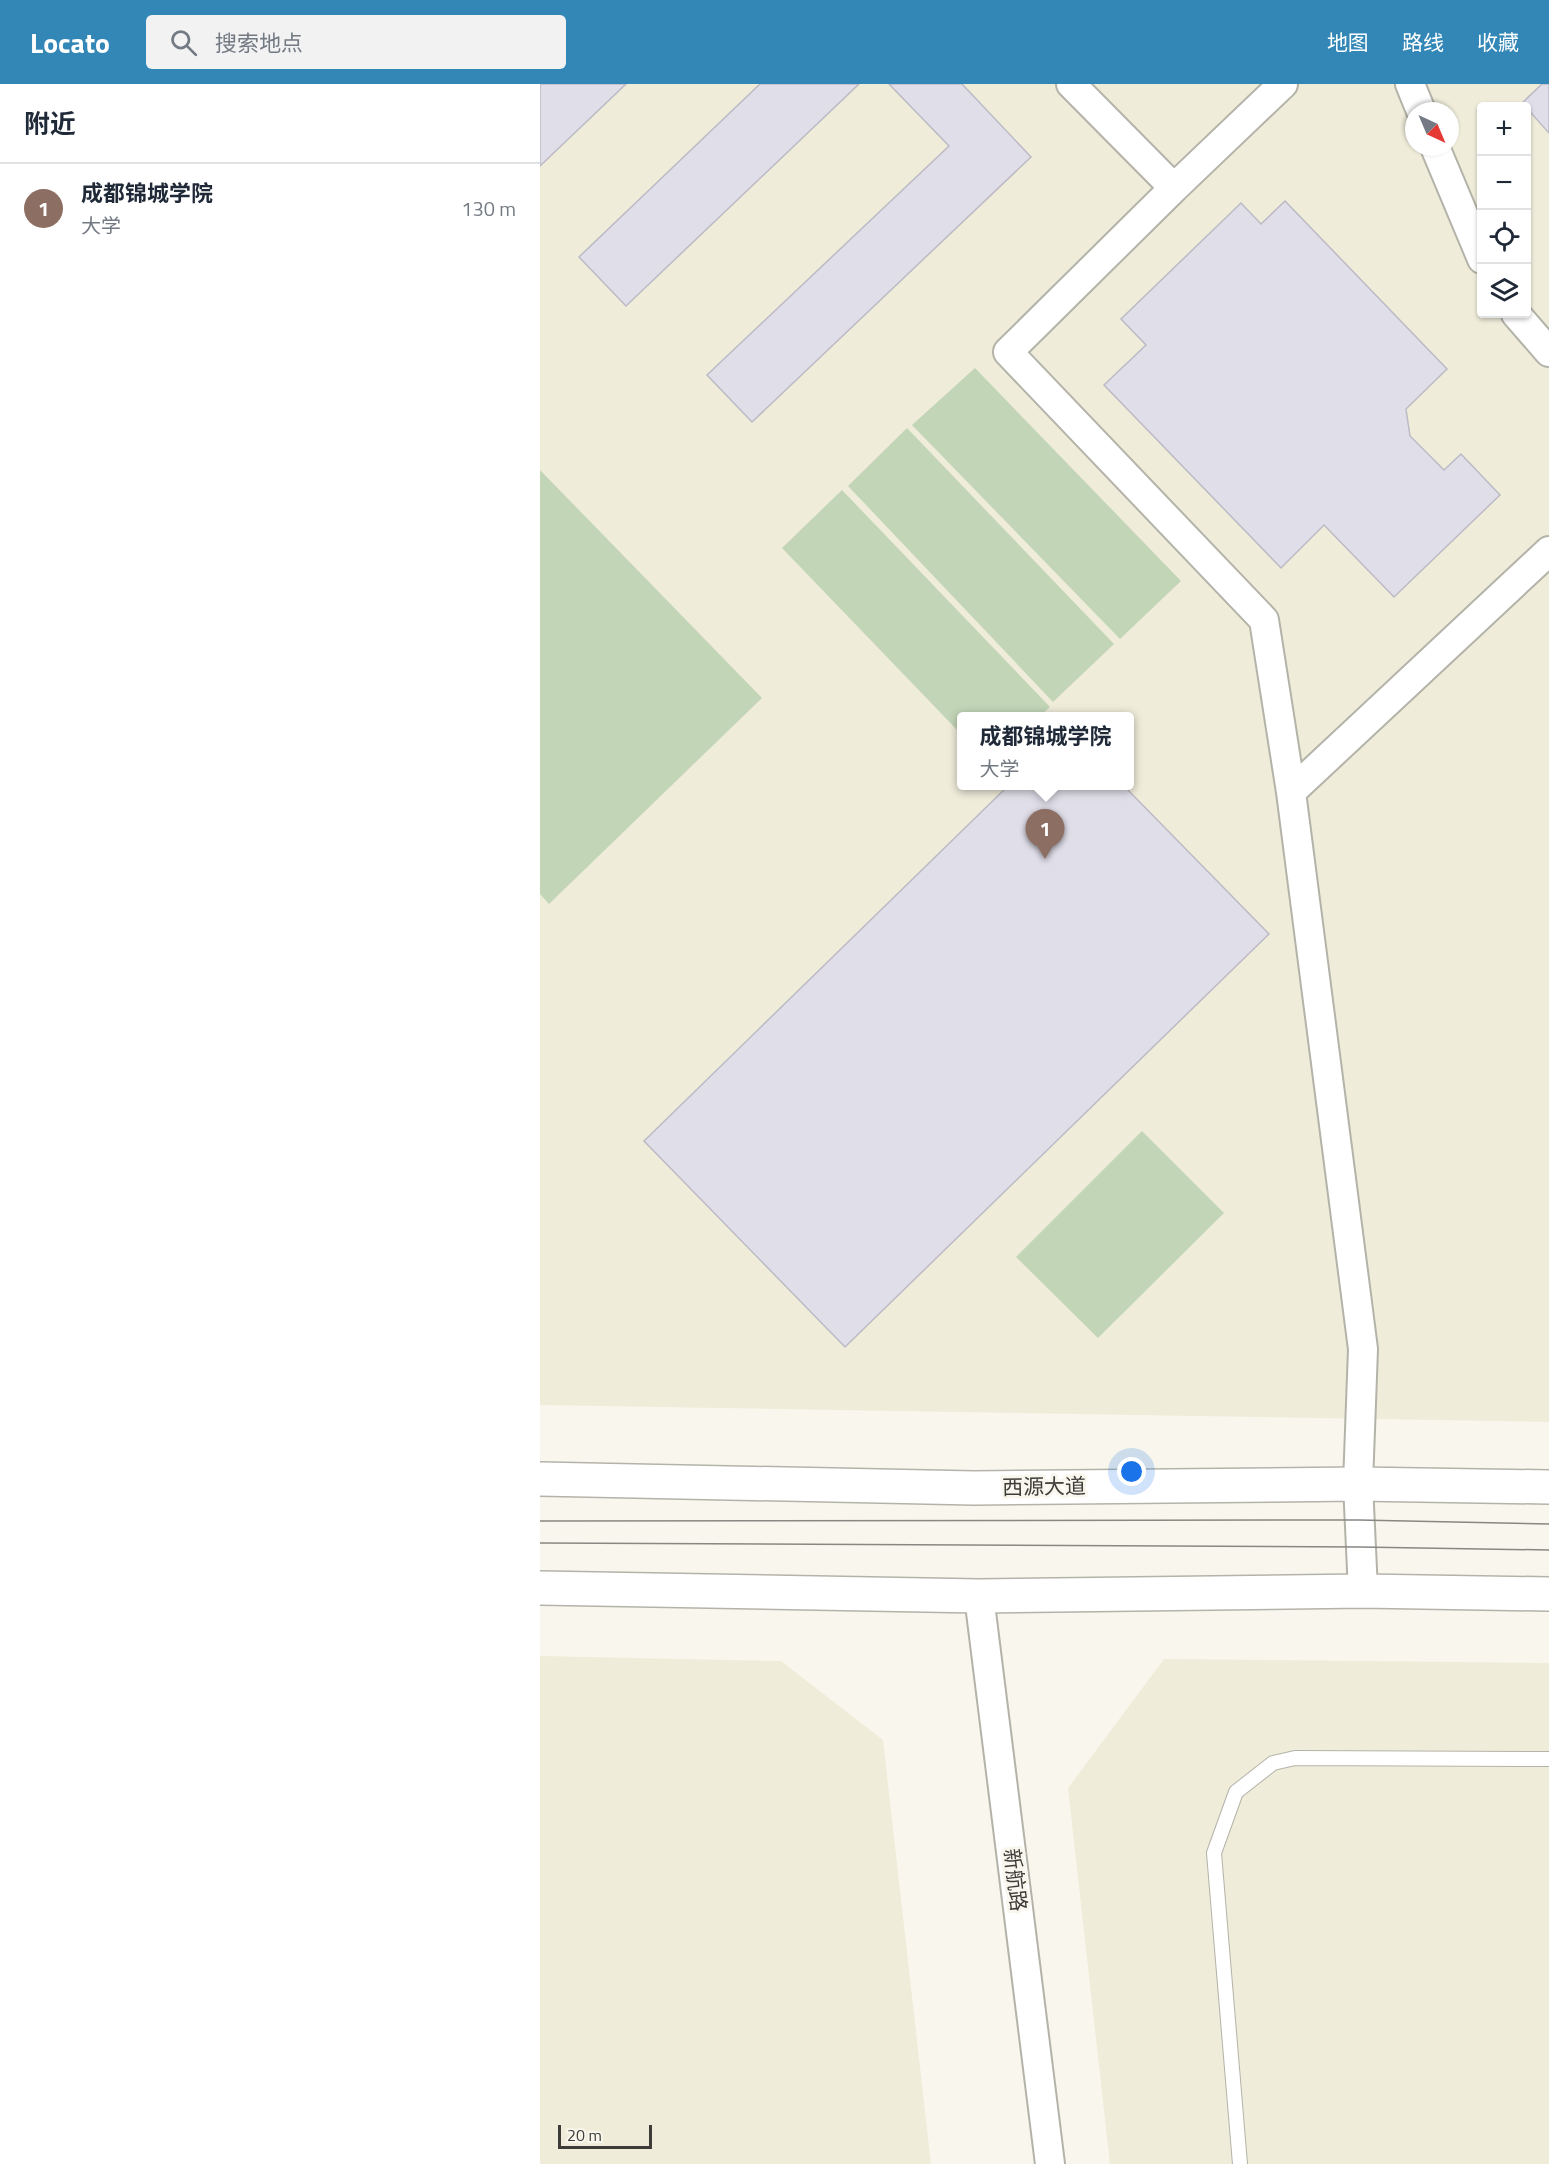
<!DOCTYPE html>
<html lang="zh">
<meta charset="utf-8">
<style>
:root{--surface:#fff;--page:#f2f2f3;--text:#1f2937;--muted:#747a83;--line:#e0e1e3;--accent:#3387b7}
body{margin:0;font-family:"Titillium Web","Noto Sans SC",sans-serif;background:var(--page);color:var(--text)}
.controls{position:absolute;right:18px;top:18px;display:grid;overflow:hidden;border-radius:6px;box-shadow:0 2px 4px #0004}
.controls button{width:54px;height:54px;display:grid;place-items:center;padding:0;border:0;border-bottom:2px solid var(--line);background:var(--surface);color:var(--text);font:30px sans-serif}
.compass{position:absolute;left:865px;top:18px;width:54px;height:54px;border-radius:50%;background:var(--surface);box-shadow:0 2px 4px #0004;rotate:136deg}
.scale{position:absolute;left:18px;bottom:15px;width:94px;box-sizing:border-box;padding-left:6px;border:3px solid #3d3c38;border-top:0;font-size:16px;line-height:21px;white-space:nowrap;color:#3d3c38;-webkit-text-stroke:4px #f9f7ed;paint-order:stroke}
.you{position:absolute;left:592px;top:1388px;width:21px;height:21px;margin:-15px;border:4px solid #fff;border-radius:50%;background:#1a73e8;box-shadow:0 0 0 9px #1a73e833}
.badge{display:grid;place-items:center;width:39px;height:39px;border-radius:50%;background:var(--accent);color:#fff;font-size:20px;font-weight:700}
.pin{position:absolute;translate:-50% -50px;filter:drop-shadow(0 2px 3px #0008)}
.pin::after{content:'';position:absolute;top:32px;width:21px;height:18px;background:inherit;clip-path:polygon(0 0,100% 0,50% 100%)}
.popup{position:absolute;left:417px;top:628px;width:177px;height:78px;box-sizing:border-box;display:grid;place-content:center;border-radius:6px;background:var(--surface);filter:drop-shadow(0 2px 4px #0005);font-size:20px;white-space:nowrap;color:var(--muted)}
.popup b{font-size:22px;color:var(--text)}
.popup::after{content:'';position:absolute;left:50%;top:100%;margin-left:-12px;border:12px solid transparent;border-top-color:var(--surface)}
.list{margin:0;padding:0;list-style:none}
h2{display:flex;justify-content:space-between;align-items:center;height:78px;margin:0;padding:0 24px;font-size:26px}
h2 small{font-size:20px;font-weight:400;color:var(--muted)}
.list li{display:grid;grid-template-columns:39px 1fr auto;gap:18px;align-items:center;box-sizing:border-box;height:90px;padding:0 24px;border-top:2px solid var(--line)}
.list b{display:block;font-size:22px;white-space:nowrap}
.list p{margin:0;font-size:20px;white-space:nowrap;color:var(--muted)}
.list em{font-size:20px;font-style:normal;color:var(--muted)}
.icon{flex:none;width:33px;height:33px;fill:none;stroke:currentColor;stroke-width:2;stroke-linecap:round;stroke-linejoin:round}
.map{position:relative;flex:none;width:1009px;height:2080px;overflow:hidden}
header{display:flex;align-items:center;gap:36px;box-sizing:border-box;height:84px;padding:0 30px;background:var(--accent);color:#fff}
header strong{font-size:28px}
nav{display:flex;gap:33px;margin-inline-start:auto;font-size:21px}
.search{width:420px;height:54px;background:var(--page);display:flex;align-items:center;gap:15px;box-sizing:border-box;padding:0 21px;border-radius:6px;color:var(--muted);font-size:22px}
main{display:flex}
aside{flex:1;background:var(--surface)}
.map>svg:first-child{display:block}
.built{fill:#efecda;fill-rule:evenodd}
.green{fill:#c3d5b7}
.building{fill:#e0dee9;stroke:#bcbac4;stroke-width:1.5}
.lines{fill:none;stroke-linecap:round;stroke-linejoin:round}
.service-casing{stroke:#b4b3a9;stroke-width:16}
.minor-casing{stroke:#b4b3a9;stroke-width:32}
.primary-casing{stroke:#b4b3a9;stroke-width:36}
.service{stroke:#fff;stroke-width:14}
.minor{stroke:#fff;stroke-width:28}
.primary{stroke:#fff;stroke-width:33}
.tram{stroke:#898781;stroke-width:1.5}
.labels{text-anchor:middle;stroke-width:6;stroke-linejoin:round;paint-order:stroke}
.street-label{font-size:21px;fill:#3d3c38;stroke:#f9f7ed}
</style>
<header>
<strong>Locato</strong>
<div class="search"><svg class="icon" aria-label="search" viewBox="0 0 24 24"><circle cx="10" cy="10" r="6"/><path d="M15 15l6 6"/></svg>搜索地点</div>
<nav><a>地图</a><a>路线</a><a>收藏</a></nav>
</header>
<main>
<aside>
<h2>附近<small></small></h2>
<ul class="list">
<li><span class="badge" style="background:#8d6e63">1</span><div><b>成都锦城学院</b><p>大学</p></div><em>130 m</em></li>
</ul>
</aside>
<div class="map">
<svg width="1009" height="2080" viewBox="0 0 1009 2080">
<rect width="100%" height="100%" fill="#f9f7ed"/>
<path class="built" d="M 0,0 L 1009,0 L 1009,1338 L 0,1321 ZM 942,22 L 987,22 L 987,230 L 942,230 ZM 874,27 L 910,27 L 910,63 L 874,63 ZM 421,632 L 589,632 L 589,702 L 421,702 Z
M 0,1572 L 241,1577 L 343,1656 L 391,2080 L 0,2080 Z
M 624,1575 L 1009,1579 L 1009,2080 L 570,2080 L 528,1704 Z"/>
<path class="green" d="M 435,284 L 641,497 L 580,555 L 372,341 Z
M 367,344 L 574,560 L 513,618 L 308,402 Z
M 0,386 L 222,614 L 9,820 L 0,810 Z
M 302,406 L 510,623 L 500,632 L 421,632 L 421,650 L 242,464 Z
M 602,1047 L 684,1129 L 558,1254 L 476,1173 Z"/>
<path class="building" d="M 0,0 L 86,0 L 0,82 Z
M 220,0 L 319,0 L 86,222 L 39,173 Z
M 349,0 L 422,0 L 491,73 L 212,338 L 167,291 L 409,62 Z
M 1002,0 L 1009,0 L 1009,49 L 982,19 Z
M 745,117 L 907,285 L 866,325 L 870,352 L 904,386 L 921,370 L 960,411 L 854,513 L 784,441 L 741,484 L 564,301 L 606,261 L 581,235 L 701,119 L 721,140 Z
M 468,702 L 584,702 L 729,850 L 305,1263 L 104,1057 Z"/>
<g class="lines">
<defs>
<path id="service" d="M 700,2080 L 674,1769 L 696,1708 L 733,1679 L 755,1674 L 1009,1675"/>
<path id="minor" d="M 531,0 L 634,104 L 468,268 L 724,536 L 751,708 L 823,1265 L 818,1400 L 823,1507
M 870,0 L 881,27
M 895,63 L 942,175
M 634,104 L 743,0
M 976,230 L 1009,268
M 751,708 L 1009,467
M 439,1512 L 510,2080"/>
<path id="primary" d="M 0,1395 L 434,1404 L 818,1400 L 1009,1403
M 0,1504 L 439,1512 L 823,1507 L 1009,1510"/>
</defs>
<use href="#service" class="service-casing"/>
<use href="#minor" class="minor-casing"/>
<use href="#primary" class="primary-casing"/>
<use href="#service" class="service"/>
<use href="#minor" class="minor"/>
<use href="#primary" class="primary"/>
<path class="tram" d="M 0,1437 L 819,1436 L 1009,1440
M 0,1459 L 820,1463 L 1009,1466"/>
</g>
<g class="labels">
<g class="street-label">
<text transform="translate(504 1403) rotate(-1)" y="7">西源大道</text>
<text transform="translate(475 1796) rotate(83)" y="7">新航路</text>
</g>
</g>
</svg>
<div class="controls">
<button>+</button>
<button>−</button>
<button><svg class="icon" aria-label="locate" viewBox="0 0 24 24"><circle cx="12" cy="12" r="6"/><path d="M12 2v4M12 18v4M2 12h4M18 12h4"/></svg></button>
<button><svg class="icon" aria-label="layers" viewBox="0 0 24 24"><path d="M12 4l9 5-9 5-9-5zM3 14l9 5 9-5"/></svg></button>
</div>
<svg class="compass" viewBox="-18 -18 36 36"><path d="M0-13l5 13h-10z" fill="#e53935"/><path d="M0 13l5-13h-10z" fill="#747a83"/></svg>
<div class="scale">20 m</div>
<div class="you"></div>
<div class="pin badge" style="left:505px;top:775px;background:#8d6e63">1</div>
<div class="popup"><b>成都锦城学院</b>大学</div>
</div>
</main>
